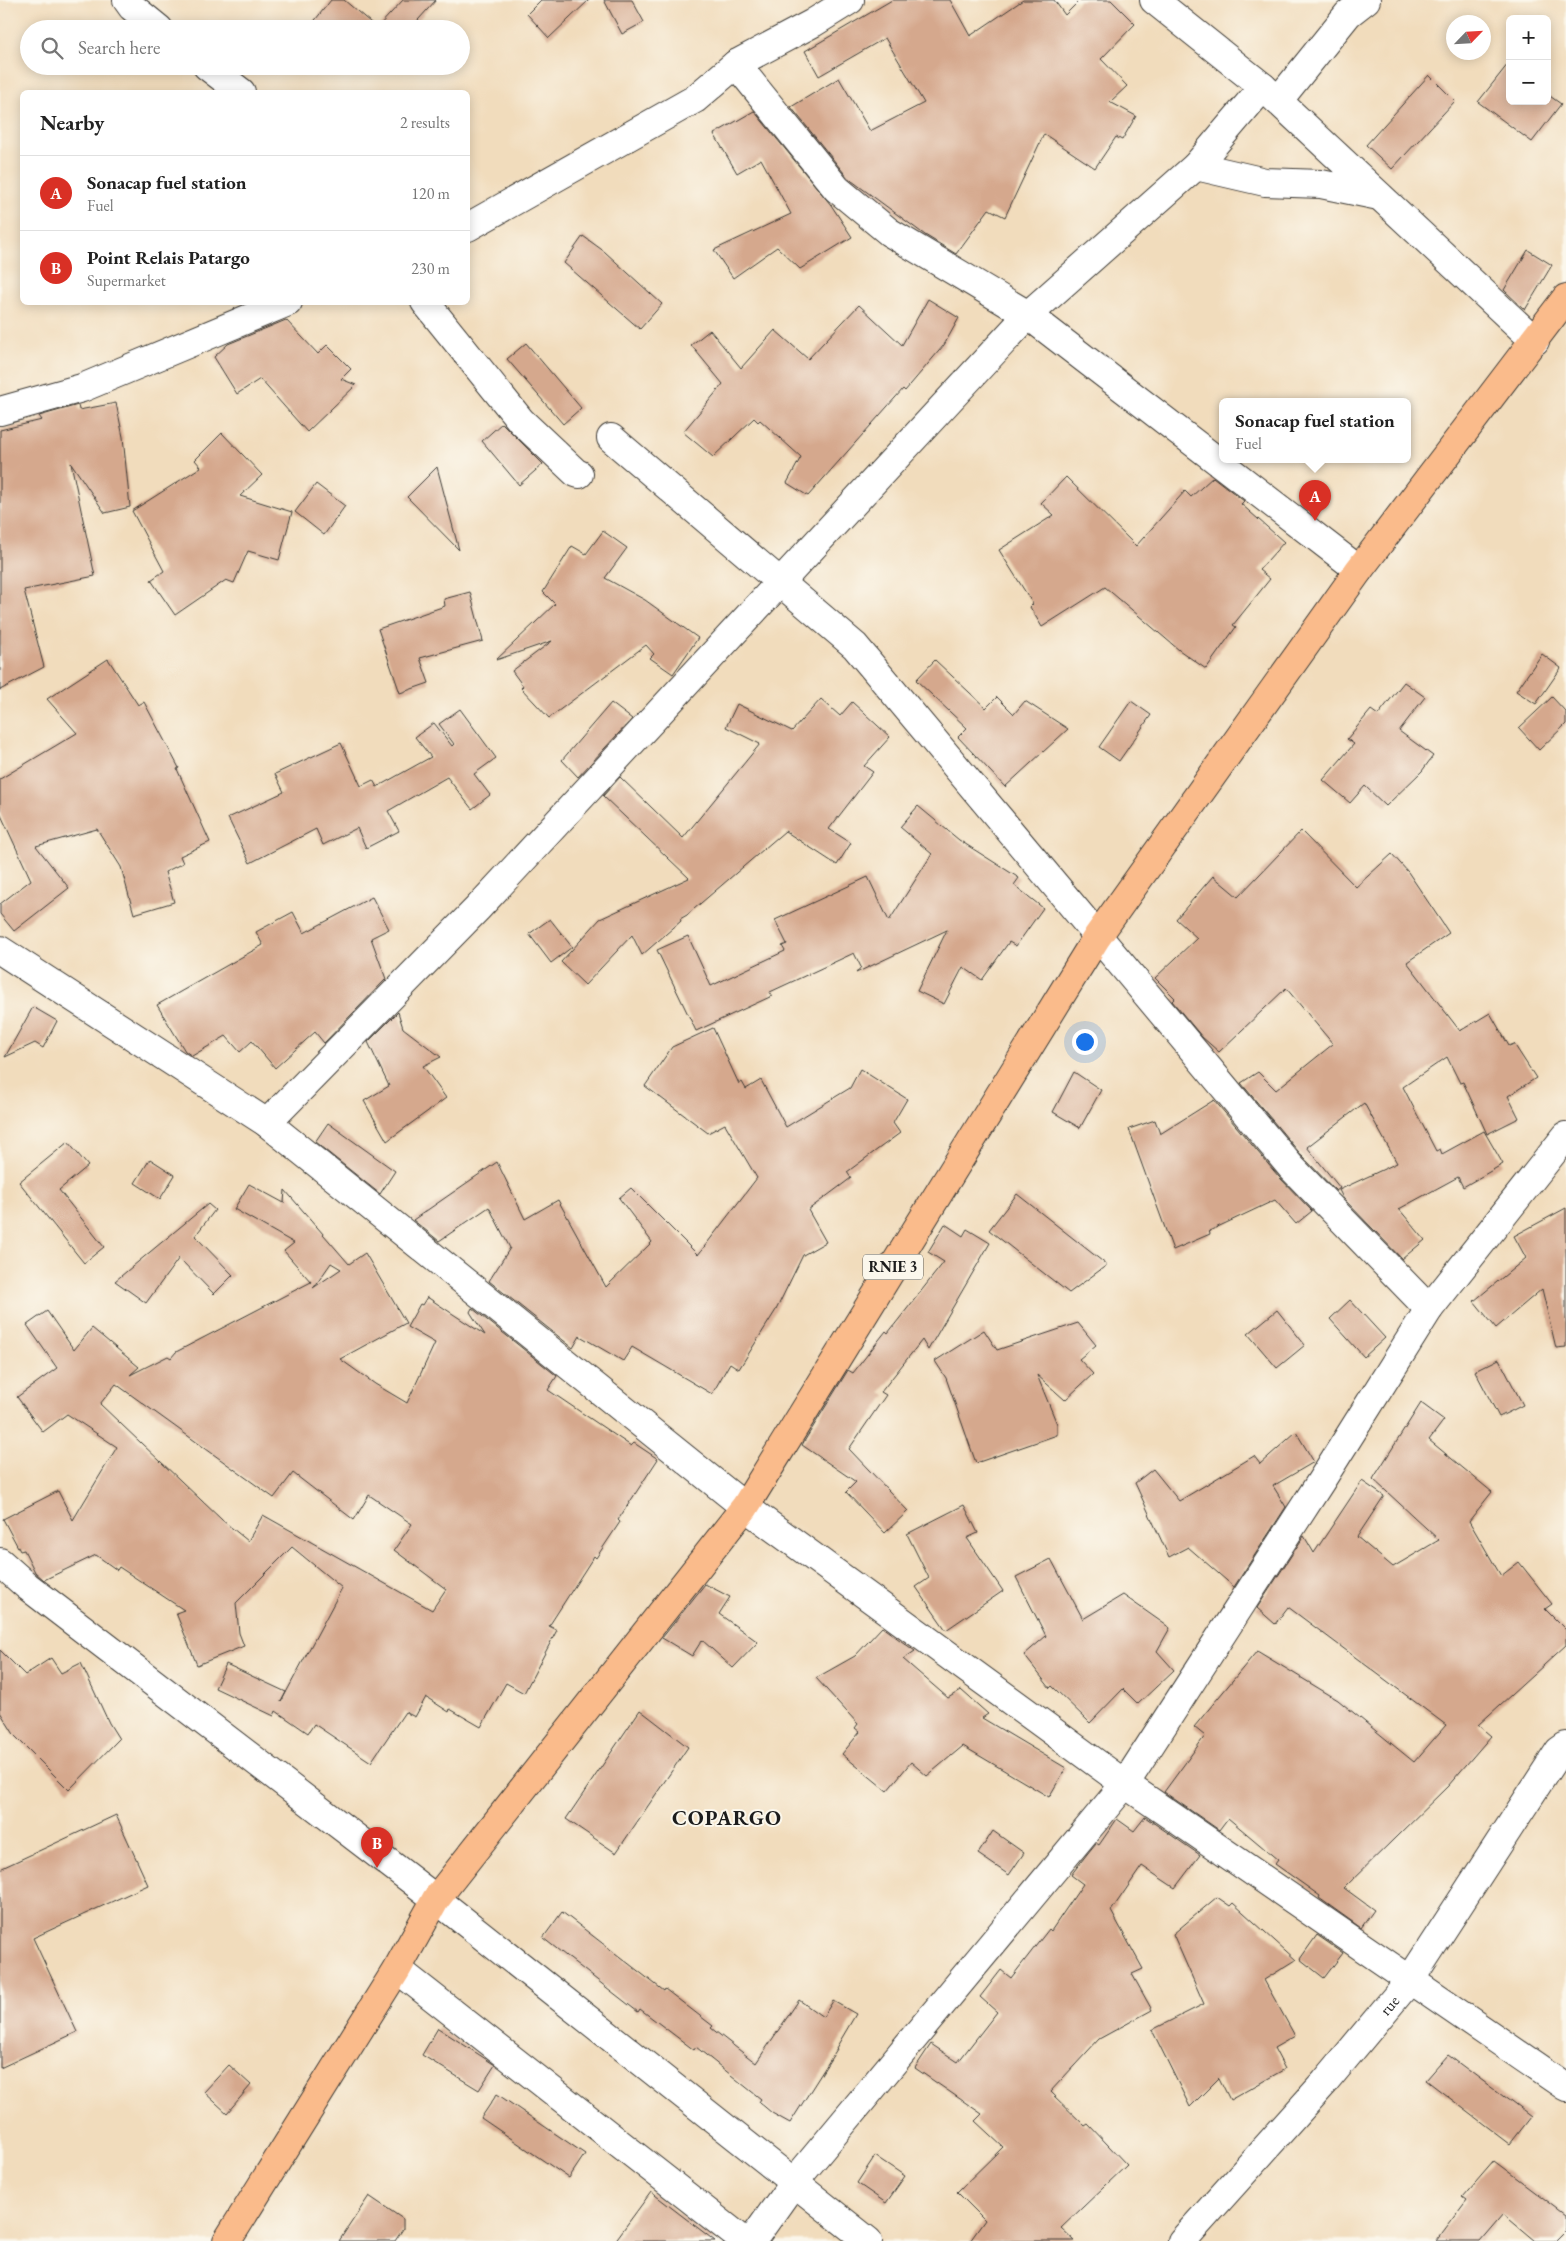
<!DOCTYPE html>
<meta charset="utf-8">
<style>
:root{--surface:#fff;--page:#f6f6f6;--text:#222;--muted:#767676;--line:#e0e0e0;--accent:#d93025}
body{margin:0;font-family:"EB Garamond",serif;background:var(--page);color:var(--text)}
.controls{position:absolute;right:15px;top:15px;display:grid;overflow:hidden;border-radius:8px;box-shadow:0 2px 12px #0003}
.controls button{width:45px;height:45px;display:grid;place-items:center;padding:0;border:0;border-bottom:1px solid var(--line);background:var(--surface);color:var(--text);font:25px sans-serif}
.compass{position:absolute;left:1446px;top:15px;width:45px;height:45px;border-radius:50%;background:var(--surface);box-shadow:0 2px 12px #0003;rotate:65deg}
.you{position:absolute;left:1084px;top:1041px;width:18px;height:18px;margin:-12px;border:4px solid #fff;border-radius:50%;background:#1a73e8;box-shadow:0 0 0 8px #1a73e833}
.badge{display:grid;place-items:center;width:32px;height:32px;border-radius:50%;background:var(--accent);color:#fff;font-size:16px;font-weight:700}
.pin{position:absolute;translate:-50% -41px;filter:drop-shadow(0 1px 2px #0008)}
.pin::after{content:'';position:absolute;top:26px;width:18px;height:15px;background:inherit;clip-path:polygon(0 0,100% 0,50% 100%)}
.popup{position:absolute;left:1219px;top:398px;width:192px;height:65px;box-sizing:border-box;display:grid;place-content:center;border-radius:8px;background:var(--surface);filter:drop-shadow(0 1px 4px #0005);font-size:16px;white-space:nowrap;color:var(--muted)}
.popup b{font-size:19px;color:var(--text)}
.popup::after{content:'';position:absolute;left:50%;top:100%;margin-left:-10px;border:10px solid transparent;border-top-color:var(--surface)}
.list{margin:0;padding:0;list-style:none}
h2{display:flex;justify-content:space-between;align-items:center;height:65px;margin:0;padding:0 20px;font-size:21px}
h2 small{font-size:16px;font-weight:400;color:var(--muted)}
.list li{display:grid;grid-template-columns:32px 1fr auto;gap:15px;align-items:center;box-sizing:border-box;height:75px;padding:0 20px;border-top:1px solid var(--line)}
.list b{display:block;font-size:19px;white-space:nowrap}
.list p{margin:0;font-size:16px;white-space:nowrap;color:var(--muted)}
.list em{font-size:16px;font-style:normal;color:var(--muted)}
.icon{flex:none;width:28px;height:28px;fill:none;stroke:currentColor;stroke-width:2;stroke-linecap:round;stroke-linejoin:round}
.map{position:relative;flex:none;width:1566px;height:2241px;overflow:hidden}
.search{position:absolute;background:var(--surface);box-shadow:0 2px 12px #0003;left:20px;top:20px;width:450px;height:55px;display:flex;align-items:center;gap:12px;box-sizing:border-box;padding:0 18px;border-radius:28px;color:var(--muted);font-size:19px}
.panel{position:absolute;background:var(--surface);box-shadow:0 2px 12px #0003;left:20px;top:90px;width:450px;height:215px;border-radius:8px}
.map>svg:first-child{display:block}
.building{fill:#d5a88d;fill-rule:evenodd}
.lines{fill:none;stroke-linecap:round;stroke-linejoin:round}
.minor-casing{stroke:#3c3934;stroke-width:30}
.highway-casing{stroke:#3c3934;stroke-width:30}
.minor{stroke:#fff;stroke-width:28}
.highway{stroke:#fabb8b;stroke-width:28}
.labels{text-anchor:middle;stroke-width:4;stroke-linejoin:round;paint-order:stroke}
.shield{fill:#fbf7ec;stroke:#5f5e5a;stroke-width:1}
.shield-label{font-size:15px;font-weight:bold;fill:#1c1c1c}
.street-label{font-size:16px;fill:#1c1c1c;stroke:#fbf7ec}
.district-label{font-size:21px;font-weight:bold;letter-spacing:1px;fill:#1c1c1c;stroke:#fbf7ec}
</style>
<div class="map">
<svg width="1566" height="2241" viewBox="0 0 1566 2241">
<rect width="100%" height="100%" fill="#fbf7ec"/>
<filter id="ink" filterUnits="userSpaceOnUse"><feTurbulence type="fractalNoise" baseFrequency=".02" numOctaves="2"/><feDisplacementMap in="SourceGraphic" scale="10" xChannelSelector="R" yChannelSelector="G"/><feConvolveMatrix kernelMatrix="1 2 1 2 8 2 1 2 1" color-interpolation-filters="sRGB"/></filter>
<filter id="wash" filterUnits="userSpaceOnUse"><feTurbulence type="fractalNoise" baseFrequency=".0096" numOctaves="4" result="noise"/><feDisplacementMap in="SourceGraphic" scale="20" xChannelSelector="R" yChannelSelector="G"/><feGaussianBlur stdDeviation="1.12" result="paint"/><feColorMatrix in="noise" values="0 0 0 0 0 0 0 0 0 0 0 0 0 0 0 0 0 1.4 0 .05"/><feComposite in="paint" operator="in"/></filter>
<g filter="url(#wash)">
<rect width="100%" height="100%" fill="#f1dcbc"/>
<g id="blocks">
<path class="building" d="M 331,0 L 344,0 L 377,28 L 403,0 L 436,0 L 410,29 L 308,29 Z
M 541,0 L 589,0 L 549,38 L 527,14 Z
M 604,0 L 632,0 L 644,22 L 622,34 Z
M 892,0 L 950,0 L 970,36 L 1023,0 L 1054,0 L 1065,15 L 1080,0 L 1111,0 L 1135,24 L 1101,59 L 1127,86 L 1110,102 L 1136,116 L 1122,140 L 1116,137 L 1095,168 L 1044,134 L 1005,217 L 989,209 L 956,254 L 925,235 L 848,178 L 791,107 L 839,78 L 870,131 L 924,103 L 885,38 L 819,76 L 805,51 Z
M 1508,64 L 1510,65 L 1510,101 L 1547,101 L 1547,94 L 1561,104 L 1532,142 L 1478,102 Z
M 1429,75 L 1455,101 L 1392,169 L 1366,145 Z
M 754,111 L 831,205 L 852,237 L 800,269 L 777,247 L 733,278 L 714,250 L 791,214 L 761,159 L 737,173 L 714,134 Z
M 583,236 L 605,252 L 662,304 L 640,329 L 564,263 Z
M 1528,250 L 1552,265 L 1525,310 L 1504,290 Z
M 928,299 L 959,318 L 944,345 L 905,391 L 903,389 L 808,496 L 787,483 L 801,457 L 760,420 L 758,422 L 754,418 L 713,457 L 683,432 L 723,384 L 691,345 L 710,330 L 741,368 L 775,330 L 808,359 L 859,305 L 902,345 Z
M 286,320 L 318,354 L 327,345 L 351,369 L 341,379 L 356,385 L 307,432 L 260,379 L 237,394 L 214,357 L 228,344 Z
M 526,343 L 581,408 L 563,424 L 507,359 Z
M 116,403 L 123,437 L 130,507 L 105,513 L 71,463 L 95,576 L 24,590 L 44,667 L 0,690 L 0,430 L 42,420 L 39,416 L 78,405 L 79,410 Z
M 502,423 L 543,464 L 519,485 L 482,441 Z
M 222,433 L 262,475 L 240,496 L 292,512 L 279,560 L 248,551 L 234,583 L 226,580 L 175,615 L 151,580 L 164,571 L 132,511 L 201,467 L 195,460 Z
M 437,467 L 459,550 L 407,497 Z
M 1066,477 L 1136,546 L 1185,491 L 1191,497 L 1213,477 L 1244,501 L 1241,504 L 1284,542 L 1259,570 L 1270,579 L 1233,625 L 1236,627 L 1206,669 L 1179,650 L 1105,587 L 1042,627 L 1030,607 L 1033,604 L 999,550 L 1054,515 L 1041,503 Z
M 316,484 L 345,506 L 324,535 L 295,512 Z
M 603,531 L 627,548 L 605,578 L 645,600 L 698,638 L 673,674 L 650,658 L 654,654 L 646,645 L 549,718 L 521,688 L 523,686 L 512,671 L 552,641 L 496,660 L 555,604 L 543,592 L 572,546 L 586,554 Z
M 470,592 L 483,641 L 420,658 L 429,683 L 400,693 L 378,629 L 445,606 L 444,599 Z
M 1542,654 L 1561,668 L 1536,704 L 1516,691 Z
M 108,659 L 138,705 L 144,702 L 179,768 L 177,769 L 210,842 L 180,856 L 183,863 L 165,872 L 174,902 L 134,914 L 121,867 L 97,829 L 36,846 L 69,888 L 14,931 L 0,914 L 0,904 L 31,880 L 0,813 L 0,779 L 77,733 L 47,699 Z
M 935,660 L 986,708 L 997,697 L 1014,714 L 1025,701 L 1068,729 L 1005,787 L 958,737 L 967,728 L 916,680 Z
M 1404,682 L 1425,697 L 1399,731 L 1433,756 L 1422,771 L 1386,806 L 1365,786 L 1350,803 L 1323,780 L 1354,744 L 1347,739 L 1371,710 L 1378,715 Z
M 1552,697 L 1566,712 L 1566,724 L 1539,750 L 1519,728 Z
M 821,699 L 840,716 L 852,702 L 890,737 L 864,766 L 873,772 L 829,829 L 851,843 L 837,865 L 785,831 L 687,915 L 680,919 L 681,921 L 642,955 L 632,935 L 585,985 L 561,962 L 600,919 L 689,878 L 603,796 L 620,777 L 683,838 L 760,744 L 726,727 L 737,704 L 792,731 Z
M 1131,701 L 1151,715 L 1119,761 L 1099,747 Z
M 611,703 L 632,719 L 578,777 L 562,760 Z
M 460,709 L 496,758 L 474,774 L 490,795 L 472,809 L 447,777 L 388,811 L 399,831 L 366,848 L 357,828 L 323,845 L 316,829 L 250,863 L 228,818 L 284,792 L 275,774 L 341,743 L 361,786 L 373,780 L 377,787 L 431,757 L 415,737 L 434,723 L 452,746 L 454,744 L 439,724 Z
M 918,806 L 959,840 L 1019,878 L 1014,885 L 1043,908 L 1016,946 L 1009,942 L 982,980 L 963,967 L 944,1004 L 917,991 L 947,930 L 856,973 L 861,967 L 854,953 L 770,992 L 772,996 L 696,1031 L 657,950 L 688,936 L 711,986 L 785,951 L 782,946 L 787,944 L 775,920 L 868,877 L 889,921 L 932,854 L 900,827 Z
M 1301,831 L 1356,887 L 1392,854 L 1408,872 L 1449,933 L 1407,962 L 1460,1031 L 1490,1013 L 1509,1046 L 1514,1044 L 1536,1078 L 1508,1096 L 1519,1118 L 1487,1134 L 1463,1082 L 1460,1083 L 1447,1057 L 1403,1087 L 1436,1151 L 1440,1149 L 1442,1154 L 1484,1131 L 1503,1164 L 1463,1187 L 1458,1177 L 1399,1209 L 1425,1240 L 1402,1259 L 1343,1198 L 1339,1190 L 1397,1163 L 1364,1103 L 1307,1147 L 1340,1188 L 1336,1191 L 1303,1157 L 1241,1083 L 1258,1072 L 1276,1090 L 1333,1044 L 1286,988 L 1219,1052 L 1202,1037 L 1172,1001 L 1175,998 L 1155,978 L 1197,938 L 1176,919 L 1213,876 L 1238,897 Z
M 372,897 L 389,929 L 371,938 L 386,979 L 324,1043 L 315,1032 L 275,1068 L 252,1041 L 240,1052 L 226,1036 L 192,1056 L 185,1051 L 157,1005 L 263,945 L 256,932 L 293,912 L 304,933 Z
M 550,919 L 572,947 L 551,963 L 529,934 Z
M 33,1007 L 57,1021 L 43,1048 L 35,1043 L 5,1057 Z
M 398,1012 L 403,1028 L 441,1057 L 423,1066 L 446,1098 L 387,1141 L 364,1101 L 389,1086 L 368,1042 Z
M 713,1028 L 739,1084 L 742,1082 L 746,1089 L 761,1080 L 786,1127 L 850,1088 L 860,1069 L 907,1099 L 893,1123 L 900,1133 L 847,1172 L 851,1178 L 808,1210 L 826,1242 L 803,1255 L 776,1310 L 739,1369 L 730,1363 L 712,1394 L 632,1347 L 623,1361 L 580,1336 L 573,1348 L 489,1281 L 510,1248 L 489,1207 L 439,1241 L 413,1220 L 497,1162 L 525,1219 L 558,1200 L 606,1287 L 652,1242 L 619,1198 L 631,1188 L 698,1255 L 757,1178 L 725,1124 L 708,1133 L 645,1086 L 672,1047 Z
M 1074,1072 L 1101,1090 L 1080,1128 L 1053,1112 Z
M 1214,1100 L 1279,1177 L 1312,1211 L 1296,1224 L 1275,1200 L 1209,1231 L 1210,1234 L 1173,1250 L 1129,1129 L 1155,1120 L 1160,1134 Z
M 328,1123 L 395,1171 L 380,1194 L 315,1142 Z
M 68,1142 L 88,1166 L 59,1190 L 104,1247 L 84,1263 L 19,1182 Z
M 150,1159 L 175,1175 L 160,1199 L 135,1183 Z
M 249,1184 L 284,1203 L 285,1190 L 349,1264 L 365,1253 L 406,1323 L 340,1359 L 375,1384 L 407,1403 L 435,1343 L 407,1327 L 420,1304 L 422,1305 L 427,1297 L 485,1335 L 470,1312 L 472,1308 L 557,1376 L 548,1390 L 631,1446 L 634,1443 L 658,1459 L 618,1520 L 620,1522 L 596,1558 L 594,1556 L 549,1626 L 557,1630 L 524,1693 L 506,1683 L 481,1727 L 450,1709 L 449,1712 L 426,1697 L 415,1717 L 405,1712 L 371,1762 L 314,1724 L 308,1733 L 276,1711 L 274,1716 L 215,1688 L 226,1664 L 286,1692 L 281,1702 L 342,1588 L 292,1547 L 236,1603 L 239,1633 L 244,1646 L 197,1665 L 176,1613 L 184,1610 L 119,1567 L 117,1570 L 96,1555 L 44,1580 L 35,1572 L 24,1550 L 20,1551 L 3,1519 L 58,1491 L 73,1520 L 117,1447 L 67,1414 L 43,1432 L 17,1397 L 57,1368 L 27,1325 L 47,1311 L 74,1350 L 92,1328 L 139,1367 L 130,1375 L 168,1356 L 171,1358 L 176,1352 L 311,1282 L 284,1251 L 294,1243 L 234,1209 ZM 331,1263 L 341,1269 L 313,1288 L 315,1286 ZM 116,1384 L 274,1498 L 293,1473 L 354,1520 L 369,1495 L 412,1524 L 394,1550 L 446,1589 L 432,1610 L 263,1515 L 248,1541 L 222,1520 L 100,1404 Z
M 1017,1194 L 1107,1265 L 1069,1293 L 989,1230 Z
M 208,1204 L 215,1210 L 195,1236 L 233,1275 L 214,1294 L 179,1258 L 146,1303 L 115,1281 Z
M 1566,1208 L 1566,1347 L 1556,1348 L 1542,1289 L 1496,1328 L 1474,1301 L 1526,1258 L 1514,1236 Z
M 945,1224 L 963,1236 L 967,1229 L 990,1243 L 928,1350 L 922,1340 L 881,1392 L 886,1395 L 849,1449 L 908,1511 L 885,1533 L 846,1492 L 856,1482 L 802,1445 L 848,1370 L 853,1373 L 886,1331 L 888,1333 L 944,1262 L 928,1252 Z
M 1350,1300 L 1385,1338 L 1364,1357 L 1330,1319 Z
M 1277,1310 L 1305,1345 L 1277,1368 L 1248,1334 Z
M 1078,1323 L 1096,1345 L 1079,1359 L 1093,1374 L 1065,1400 L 1037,1375 L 1057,1424 L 1057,1435 L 976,1463 L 946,1378 L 935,1361 L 984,1330 L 997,1350 Z
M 1499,1359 L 1523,1405 L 1499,1417 L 1475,1371 Z
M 1421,1403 L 1444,1420 L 1429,1440 L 1492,1492 L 1469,1521 L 1501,1576 L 1519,1562 L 1552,1604 L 1545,1609 L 1566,1630 L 1566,1645 L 1478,1725 L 1491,1736 L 1448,1786 L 1344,1888 L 1374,1910 L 1361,1928 L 1319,1898 L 1320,1896 L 1275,1864 L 1278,1860 L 1228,1818 L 1219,1830 L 1164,1792 L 1205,1736 L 1194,1727 L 1257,1651 L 1338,1700 L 1414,1762 L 1446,1725 L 1288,1607 L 1275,1624 L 1257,1608 L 1304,1536 L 1314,1553 L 1362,1481 L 1384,1496 L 1357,1537 L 1393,1567 L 1439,1540 L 1373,1479 Z
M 1296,1432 L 1314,1462 L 1273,1486 L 1286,1507 L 1234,1587 L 1188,1547 L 1169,1557 L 1135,1483 L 1153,1469 L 1179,1501 L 1254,1456 L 1260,1464 Z
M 964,1505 L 978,1533 L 967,1538 L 1003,1591 L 946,1630 L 916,1587 L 929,1578 L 907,1534 Z
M 1051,1559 L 1083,1619 L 1123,1595 L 1170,1628 L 1157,1651 L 1174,1670 L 1138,1704 L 1123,1689 L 1090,1723 L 1052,1686 L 1050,1688 L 1024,1655 L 1046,1636 L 1016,1577 Z
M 705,1584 L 730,1597 L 719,1614 L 758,1642 L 733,1668 L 702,1640 L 692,1656 L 662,1638 Z
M 882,1627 L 915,1651 L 903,1659 L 948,1698 L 961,1690 L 988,1714 L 982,1718 L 1066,1768 L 1049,1797 L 963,1746 L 927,1776 L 911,1762 L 887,1791 L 842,1754 L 860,1732 L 855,1728 L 858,1724 L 816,1678 L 855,1656 Z
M 0,1650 L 25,1675 L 51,1658 L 61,1673 L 81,1663 L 109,1723 L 119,1739 L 69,1790 L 15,1736 L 0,1712 Z
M 640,1710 L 688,1747 L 616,1853 L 566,1819 Z
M 116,1815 L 148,1885 L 33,1938 L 77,2032 L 0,2068 L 0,1869 Z
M 1145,1817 L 1200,1855 L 1175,1888 L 1142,1866 L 1111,1911 L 1143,1969 L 1132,1974 L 1152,2010 L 1099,2039 L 1050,2092 L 1085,2126 L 1088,2124 L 1127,2165 L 1061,2228 L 1075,2241 L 970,2241 L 985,2220 L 957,2192 L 1003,2147 L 975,2121 L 982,2114 L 915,2068 L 931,2044 L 958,2062 L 997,2012 L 980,1997 L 1001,1970 L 1011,1978 L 1049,1929 L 1051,1931 L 1083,1884 L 1071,1875 L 1087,1854 L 1096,1843 L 1099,1845 L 1117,1819 L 1134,1831 Z
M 993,1831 L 1024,1853 L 1009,1875 L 978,1854 Z
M 1217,1897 L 1230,1906 L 1233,1903 L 1296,1960 L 1264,1980 L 1295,2036 L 1274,2048 L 1285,2069 L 1230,2100 L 1219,2078 L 1190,2107 L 1152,2030 L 1204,2004 L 1173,1934 Z
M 562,1912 L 664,1991 L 665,1989 L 713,2026 L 711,2028 L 756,2063 L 799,2000 L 823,2017 L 833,2001 L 856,2014 L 836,2048 L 837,2049 L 790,2123 L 772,2113 L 759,2102 L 761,2099 L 696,2047 L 694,2050 L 640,2009 L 638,2012 L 543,1938 Z
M 1317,1935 L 1343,1953 L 1324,1978 L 1300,1959 Z
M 438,2028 L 495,2065 L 479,2090 L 422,2055 Z
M 1448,2055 L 1531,2117 L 1510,2144 L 1426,2080 Z
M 229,2065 L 251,2085 L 227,2113 L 204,2092 Z
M 497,2094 L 585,2154 L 569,2178 L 481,2118 Z
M 875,2156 L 905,2176 L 886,2203 L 857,2183 Z
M 1494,2161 L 1566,2215 L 1566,2229 L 1554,2241 L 1535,2241 L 1503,2214 L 1480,2241 L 1436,2241 L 1467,2200 L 1463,2197 Z
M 651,2192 L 715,2241 L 615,2241 Z
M 369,2196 L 403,2219 L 403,2229 L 395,2241 L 339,2241 Z"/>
</g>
</g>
<g filter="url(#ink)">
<use href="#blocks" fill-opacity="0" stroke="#3c3934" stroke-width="1"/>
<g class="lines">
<defs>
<g id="minor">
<path d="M 127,0 L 132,7 L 159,29"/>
<path d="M 1154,0 L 1263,87 L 1535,341"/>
<path d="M 736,64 L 837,189 L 889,232 L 1028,315 L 1359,570"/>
<path d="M 207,66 L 241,92"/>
<path d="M 1263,87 L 1196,166 L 1265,182 L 1321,184 L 1379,196"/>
<path d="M 1278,101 L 1348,14 L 1366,0"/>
<path d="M 468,227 L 695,99 L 736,64 L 813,23 L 850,0"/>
<path d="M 425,302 L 521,421 L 576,473 L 579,474"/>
<path d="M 0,411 L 82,388 L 288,302"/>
<path d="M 611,438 L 855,646 L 1291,1167 L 1429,1309"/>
<path d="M 0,950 L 267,1123 L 745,1507 L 1125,1784 L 1566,2087"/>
<path d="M 267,1123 L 477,909 L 1028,315 L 1196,166"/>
<path d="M 0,1562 L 27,1586 L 436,1899 L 868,2241"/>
<path d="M 397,1969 L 744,2241"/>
<path d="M 752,2241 L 794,2182 L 1125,1784 L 1321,1481 L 1429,1309 L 1566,1136"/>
<path id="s1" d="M 1182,2241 L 1325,2082 L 1410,1980 L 1559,1751 L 1566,1746"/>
</g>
<path id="highway" d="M 227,2241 L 397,1969 L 436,1899 L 745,1507 L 1097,937 L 1359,570 L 1566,298"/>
</defs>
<use href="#minor" class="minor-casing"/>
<use href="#highway" class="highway-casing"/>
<use href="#minor" class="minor"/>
<use href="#highway" class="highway"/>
</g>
</g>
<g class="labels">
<rect class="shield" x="863" y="1254.5" width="60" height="25" rx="4"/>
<g class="shield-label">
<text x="893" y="1272">RNIE 3</text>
</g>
<g class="street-label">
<text dy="6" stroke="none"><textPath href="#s1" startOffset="314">rue</textPath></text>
</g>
<g class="district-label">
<text x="727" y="1825">COPARGO</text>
</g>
</g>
</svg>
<div class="controls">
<button>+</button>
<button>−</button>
</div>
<svg class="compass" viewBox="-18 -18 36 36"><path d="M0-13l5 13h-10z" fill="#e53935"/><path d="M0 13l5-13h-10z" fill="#767676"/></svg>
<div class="you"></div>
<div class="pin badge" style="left:1315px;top:521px">A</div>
<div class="popup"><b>Sonacap fuel station</b>Fuel</div>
<div class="pin badge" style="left:377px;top:1868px">B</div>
<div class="search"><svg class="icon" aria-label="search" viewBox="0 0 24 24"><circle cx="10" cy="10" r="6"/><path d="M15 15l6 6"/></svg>Search here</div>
<section class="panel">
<h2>Nearby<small>2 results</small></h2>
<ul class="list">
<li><span class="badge">A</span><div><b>Sonacap fuel station</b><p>Fuel</p></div><em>120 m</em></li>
<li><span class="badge">B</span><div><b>Point Relais Patargo</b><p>Supermarket</p></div><em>230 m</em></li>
</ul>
</section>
</div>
